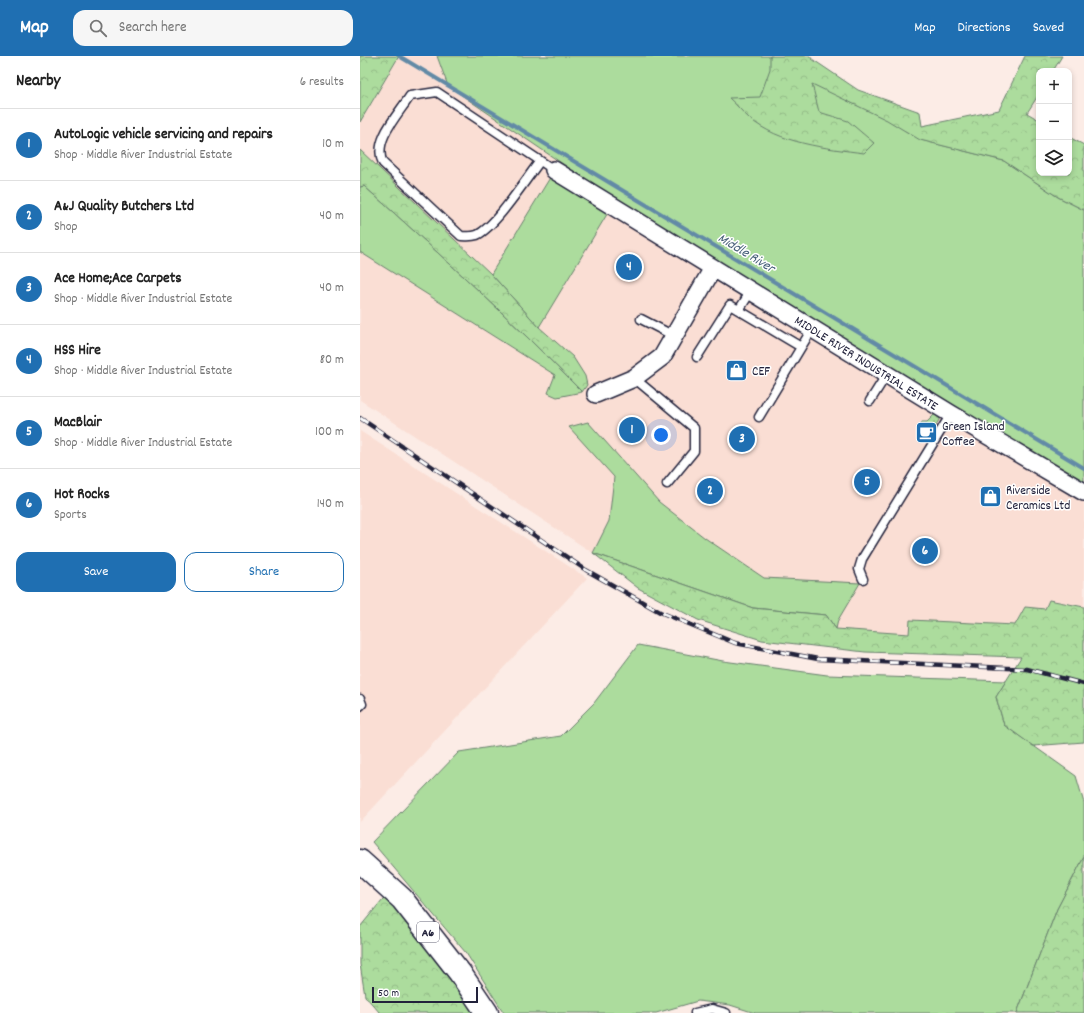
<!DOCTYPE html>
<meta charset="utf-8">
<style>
:root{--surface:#fff;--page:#f6f6f6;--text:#222;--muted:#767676;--line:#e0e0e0;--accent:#1f6fb2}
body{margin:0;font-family:Dekko,sans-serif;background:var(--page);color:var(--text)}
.controls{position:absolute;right:12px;top:12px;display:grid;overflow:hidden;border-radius:8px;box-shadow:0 2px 6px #0003}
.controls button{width:36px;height:36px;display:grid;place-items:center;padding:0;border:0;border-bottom:1px solid var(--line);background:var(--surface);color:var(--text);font:20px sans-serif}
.scale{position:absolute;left:12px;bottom:10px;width:106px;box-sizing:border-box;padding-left:4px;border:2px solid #22223b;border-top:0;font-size:11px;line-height:14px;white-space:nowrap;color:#22223b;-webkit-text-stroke:3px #fff;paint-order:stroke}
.you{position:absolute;left:301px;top:379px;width:14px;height:14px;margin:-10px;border:3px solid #fff;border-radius:50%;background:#1a73e8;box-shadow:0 0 0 6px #1a73e833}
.badge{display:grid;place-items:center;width:26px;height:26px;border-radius:50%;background:var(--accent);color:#fff;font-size:13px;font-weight:700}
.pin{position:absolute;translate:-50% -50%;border:2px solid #fff;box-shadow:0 1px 4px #0006}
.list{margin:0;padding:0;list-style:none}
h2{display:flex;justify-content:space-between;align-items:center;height:52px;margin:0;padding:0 16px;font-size:17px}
h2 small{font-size:13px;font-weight:400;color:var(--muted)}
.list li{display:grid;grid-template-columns:26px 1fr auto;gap:12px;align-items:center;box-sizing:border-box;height:72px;padding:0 16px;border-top:1px solid var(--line)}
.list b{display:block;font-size:15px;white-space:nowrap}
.list p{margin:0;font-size:13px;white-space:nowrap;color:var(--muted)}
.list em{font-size:13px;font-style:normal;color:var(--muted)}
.actions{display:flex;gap:8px;padding:12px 16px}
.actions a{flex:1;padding:9px 0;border:1px solid var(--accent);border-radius:12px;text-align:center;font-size:14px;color:var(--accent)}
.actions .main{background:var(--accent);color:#fff}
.icon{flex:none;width:22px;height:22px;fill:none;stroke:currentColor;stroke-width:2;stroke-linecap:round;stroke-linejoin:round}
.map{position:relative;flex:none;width:724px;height:957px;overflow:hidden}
header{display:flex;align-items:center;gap:24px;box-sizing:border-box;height:56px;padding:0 20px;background:var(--accent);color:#fff}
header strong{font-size:19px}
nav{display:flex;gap:22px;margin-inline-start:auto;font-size:14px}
.search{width:280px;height:36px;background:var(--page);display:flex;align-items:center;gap:10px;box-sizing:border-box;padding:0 14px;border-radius:12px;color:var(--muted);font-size:15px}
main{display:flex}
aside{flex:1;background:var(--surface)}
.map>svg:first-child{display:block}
.built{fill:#faded4}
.grass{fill:#acdc9d;stroke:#677f6c}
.forest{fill:url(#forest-crowns);stroke:#677f6c}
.garden{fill:url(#garden-dots);stroke:#677f6c}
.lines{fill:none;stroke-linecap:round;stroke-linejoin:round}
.stream{stroke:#628aa6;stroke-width:4}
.service-casing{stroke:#22223b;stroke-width:11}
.minor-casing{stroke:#22223b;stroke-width:20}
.trunk-casing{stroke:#22223b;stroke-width:25}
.service{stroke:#fff;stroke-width:8}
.minor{stroke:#fff;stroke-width:17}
.trunk{stroke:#fff;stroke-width:22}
.rail-casing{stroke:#22223b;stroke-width:4.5}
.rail{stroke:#fff;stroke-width:3;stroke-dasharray:9;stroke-linecap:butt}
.labels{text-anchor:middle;stroke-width:3;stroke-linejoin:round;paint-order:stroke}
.shield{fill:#fff;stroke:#646476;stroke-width:1}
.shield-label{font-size:12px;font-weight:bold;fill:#22223b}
.street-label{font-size:13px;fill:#22223b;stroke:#fff}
.poi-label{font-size:13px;fill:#22223b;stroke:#fff;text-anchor:start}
.water-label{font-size:14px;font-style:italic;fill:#475f79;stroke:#fff}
</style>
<header>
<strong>Map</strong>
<div class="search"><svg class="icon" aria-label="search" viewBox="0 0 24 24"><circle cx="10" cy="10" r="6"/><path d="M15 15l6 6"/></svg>Search here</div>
<nav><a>Map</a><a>Directions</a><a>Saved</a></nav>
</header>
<main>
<aside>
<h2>Nearby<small>6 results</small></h2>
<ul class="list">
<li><span class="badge">1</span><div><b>AutoLogic vehicle servicing and repairs</b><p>Shop · Middle River Industrial Estate</p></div><em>10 m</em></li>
<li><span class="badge">2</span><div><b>A&amp;J Quality Butchers Ltd</b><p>Shop</p></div><em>40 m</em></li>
<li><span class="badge">3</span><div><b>Ace Home;Ace Carpets</b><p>Shop · Middle River Industrial Estate</p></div><em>40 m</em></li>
<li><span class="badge">4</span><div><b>HSS Hire</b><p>Shop · Middle River Industrial Estate</p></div><em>80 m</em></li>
<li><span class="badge">5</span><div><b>MacBlair</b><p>Shop · Middle River Industrial Estate</p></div><em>100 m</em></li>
<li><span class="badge">6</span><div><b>Hot Rocks</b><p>Sports</p></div><em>140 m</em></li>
</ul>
<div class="actions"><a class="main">Save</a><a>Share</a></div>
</aside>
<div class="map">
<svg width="724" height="957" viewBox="0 0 724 957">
<defs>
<pattern id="forest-crowns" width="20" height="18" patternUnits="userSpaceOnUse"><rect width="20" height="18" fill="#acdc9d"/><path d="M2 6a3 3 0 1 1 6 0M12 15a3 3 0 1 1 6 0" fill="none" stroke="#94bc88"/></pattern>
<pattern id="garden-dots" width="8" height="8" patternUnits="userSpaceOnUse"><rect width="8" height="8" fill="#acdc9d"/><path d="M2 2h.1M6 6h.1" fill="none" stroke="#94bc88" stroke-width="1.8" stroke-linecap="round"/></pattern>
</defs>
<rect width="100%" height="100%" fill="#fcece6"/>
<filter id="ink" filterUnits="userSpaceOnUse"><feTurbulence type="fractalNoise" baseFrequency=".025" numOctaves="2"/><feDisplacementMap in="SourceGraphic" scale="8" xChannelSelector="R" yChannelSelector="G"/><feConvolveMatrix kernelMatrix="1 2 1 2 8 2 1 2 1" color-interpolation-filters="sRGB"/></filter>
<g filter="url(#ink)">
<path class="built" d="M 39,0 L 77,0 L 88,30 L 724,426 L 724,551 L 689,544 L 685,553 L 665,551 L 656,569 L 550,565 L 550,578 L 476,573 L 392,552 L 233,497 L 0,344 L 0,66 Z
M 0,375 L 227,522 L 0,766 Z"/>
<path class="grass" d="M 77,0 L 412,0 L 562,70 L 561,84 L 644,105 L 698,141 L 724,154 L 724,426 L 600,353 L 253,142 L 88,30 Z
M 191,120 L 249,155 L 179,271 L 131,218 Z
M 4,130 C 79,197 152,264 222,336 L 197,341 L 188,337 L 195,319 L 0,196 L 0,131 Z
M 228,366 L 299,446 L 345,482 L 404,522 L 500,527 L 478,564 L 476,573 L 466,559 L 393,552 L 233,497 L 249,465 L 254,421 L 209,371 Z
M 278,589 L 363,605 L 467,619 L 646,625 L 636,641 L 644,669 L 716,720 L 724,747 L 724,801 L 697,853 L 657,957 L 395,957 L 370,949 L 338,945 L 296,957 L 144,957 L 106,897 L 12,786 L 99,696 L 201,680 L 234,647 Z"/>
<path class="forest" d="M 0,0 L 39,0 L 0,66 Z
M 410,0 L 450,0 L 452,3 L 498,34 L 560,56 L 562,70 L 639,54 L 665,0 L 702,0 L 693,15 L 679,15 L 679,38 L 667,57 L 679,64 L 679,117 L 709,117 L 709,81 L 724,89 L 724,154 L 698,141 L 644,105 L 560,84 L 527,64 L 452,28 L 459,56 L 488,65 L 514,87 L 504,97 C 466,92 420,88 389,62 C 382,56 376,48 369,42 L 400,41 L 410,13 Z
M 0,94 L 131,218 L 179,271 L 213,301 L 225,320 L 227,329 L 222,336 C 152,264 79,197 4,130 L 0,131 Z
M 233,497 L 393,552 L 466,559 L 476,573 L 549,578 L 550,564 L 655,569 L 665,551 L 685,553 L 689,544 L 724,551 L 724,686 L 673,690 L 644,669 L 636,641 L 661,601 L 505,596 L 402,584 L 338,564 L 278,532 Z
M 724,801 L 724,957 L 657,957 L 697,853 Z
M 27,838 L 119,957 L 20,957 L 5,940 L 0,908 L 0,871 Z"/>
<path class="garden" d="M 576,357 L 581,360 L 572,377 L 560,369 L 562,366 L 567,366 Z"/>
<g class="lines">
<path class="stream" d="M 39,0 L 724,412"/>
<defs>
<path id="service" d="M 180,105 C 166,123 136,170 117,179 C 111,181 107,180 101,180 L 23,107 C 12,85 38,59 50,40 L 77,36 L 194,114
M 379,254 L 391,235
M 281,263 L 314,280
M 337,301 L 370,249 L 441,291
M 274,322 L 334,372 L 334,395 L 307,428
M 510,345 L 527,318
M 399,361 L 452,273
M 503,523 L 499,513 L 502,503 L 591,358
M 0,643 L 2,648 L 0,650
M 335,957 L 352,953 L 366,957"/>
<path id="minor" d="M 194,114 L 591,358 L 724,436
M 236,338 L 274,322 L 302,301 L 353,212"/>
<path id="trunk" d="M 0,805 L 42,843 L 100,917 L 127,957"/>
</defs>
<use href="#service" class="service-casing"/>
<use href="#minor" class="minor-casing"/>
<use href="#trunk" class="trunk-casing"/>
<use href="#service" class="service"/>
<use href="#minor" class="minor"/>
<use href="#trunk" class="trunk"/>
<defs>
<path id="rail" d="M 0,362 L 226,514 L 300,556 L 375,587 L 458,603 L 667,613 L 724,628"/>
</defs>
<use href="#rail" class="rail-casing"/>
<use href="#rail" class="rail"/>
</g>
</g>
<defs>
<symbol id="shop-square" viewBox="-11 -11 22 22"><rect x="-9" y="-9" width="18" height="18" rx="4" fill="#1f6fb2" stroke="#fff"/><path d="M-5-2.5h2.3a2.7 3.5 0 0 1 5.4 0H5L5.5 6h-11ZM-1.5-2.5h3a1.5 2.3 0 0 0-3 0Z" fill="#fff"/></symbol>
<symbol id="cafe-square" viewBox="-11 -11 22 22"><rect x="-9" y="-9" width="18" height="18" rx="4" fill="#1f6fb2" stroke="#fff"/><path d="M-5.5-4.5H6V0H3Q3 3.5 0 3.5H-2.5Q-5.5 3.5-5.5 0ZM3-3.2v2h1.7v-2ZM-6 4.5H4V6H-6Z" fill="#fff"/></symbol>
</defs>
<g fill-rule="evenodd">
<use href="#shop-square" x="364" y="302" width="25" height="25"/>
<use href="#cafe-square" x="554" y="364" width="25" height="25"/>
<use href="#shop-square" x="618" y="428" width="25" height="25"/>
</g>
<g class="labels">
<rect class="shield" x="57" y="866" width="22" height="20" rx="3"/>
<g class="shield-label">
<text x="68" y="880">A6</text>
</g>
<g class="street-label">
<text transform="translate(507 306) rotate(32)" y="5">MIDDLE RIVER INDUSTRIAL ESTATE</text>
</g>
<g class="poi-label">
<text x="392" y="319">CEF</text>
<text x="582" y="374">Green Island<tspan x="582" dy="15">Coffee</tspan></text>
<text x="646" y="438">Riverside<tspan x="646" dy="15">Ceramics Ltd</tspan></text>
</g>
<g class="water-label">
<text transform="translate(387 196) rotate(31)" y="5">Middle River</text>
</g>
</g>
</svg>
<div class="controls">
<button>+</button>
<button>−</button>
<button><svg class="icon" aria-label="layers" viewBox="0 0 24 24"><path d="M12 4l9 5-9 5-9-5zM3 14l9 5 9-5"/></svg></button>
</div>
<div class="scale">50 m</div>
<div class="you"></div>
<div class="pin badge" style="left:272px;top:374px">1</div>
<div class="pin badge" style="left:350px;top:435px">2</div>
<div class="pin badge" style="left:382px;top:383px">3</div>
<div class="pin badge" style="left:269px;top:211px">4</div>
<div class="pin badge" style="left:507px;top:426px">5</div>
<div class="pin badge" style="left:565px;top:495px">6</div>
</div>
</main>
